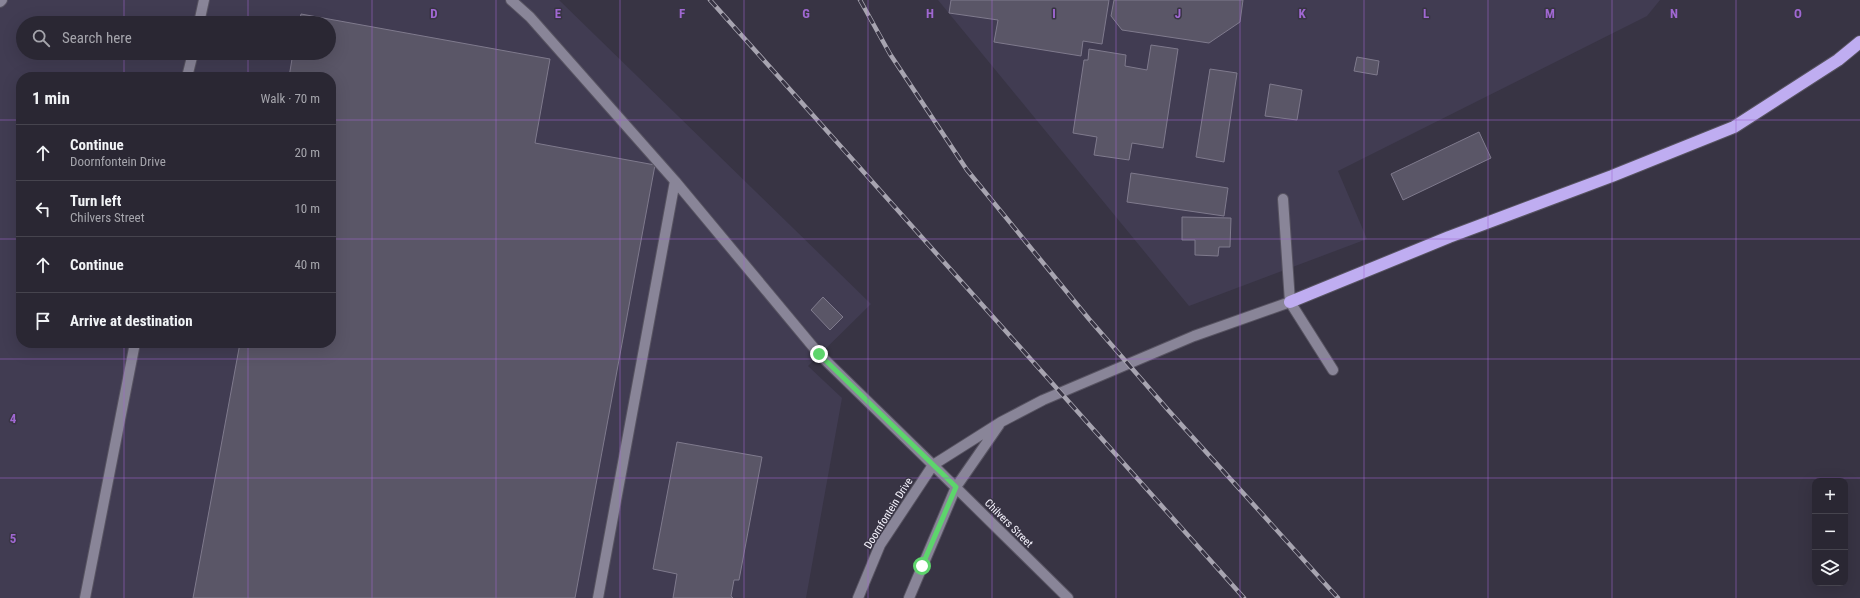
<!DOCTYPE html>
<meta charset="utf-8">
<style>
:root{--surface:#2a2733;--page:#36333f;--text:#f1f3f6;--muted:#a5a5ac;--line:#46444e}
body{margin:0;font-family:"Roboto Condensed",sans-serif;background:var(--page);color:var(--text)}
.controls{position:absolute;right:12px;bottom:12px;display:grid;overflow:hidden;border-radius:8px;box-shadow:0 4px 16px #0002}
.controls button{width:36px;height:36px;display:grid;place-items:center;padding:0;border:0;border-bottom:1px solid var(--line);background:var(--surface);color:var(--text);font:20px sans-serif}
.stop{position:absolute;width:12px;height:12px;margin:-9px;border:3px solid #5dd56c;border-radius:50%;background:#fff}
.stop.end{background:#5dd56c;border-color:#fff;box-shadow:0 1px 4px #0008}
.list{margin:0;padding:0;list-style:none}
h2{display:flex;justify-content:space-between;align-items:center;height:52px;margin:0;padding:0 16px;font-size:17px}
h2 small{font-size:13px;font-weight:400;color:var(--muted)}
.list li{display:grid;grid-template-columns:26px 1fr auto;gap:12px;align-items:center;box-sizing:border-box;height:56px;padding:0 16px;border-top:1px solid var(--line)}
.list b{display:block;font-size:15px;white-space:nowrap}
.list p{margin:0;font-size:13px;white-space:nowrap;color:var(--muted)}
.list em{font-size:13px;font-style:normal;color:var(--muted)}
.icon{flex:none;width:22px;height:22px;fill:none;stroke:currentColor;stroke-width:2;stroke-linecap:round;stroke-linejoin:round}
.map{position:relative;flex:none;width:1860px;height:598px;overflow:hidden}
.search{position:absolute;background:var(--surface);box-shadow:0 4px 16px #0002;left:16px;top:16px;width:320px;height:44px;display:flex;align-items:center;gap:10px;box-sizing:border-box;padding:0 14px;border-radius:22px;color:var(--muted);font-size:15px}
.panel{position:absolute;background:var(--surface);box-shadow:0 4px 16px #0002;left:16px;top:72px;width:320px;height:276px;border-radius:16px}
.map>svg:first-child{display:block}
.built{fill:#413c52;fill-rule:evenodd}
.building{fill:#5a5667;stroke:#7f7a8d}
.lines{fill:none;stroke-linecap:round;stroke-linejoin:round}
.service-casing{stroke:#575361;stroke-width:12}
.minor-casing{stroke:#575361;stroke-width:12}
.motorway-casing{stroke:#575361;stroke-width:14}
.service{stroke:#898598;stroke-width:10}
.minor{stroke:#898598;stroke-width:10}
.motorway{stroke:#bfadf1;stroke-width:12}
.rail-casing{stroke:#a7a4b0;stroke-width:4.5}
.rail{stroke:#383444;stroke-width:3;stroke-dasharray:9;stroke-linecap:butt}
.route{stroke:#5dd56c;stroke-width:5}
.grid{fill:none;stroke:#a068d2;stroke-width:1;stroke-opacity:0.55}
.labels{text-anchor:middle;stroke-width:3;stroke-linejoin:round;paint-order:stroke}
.street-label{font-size:11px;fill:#f5f3fd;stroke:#383444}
.grid-label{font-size:13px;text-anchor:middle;font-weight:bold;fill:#a068d2;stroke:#383444;stroke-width:3;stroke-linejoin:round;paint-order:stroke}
</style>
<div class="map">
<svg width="1860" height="598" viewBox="0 0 1860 598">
<rect width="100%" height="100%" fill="#383444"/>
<path class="built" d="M 0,0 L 559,0 L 871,304 L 808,366 L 842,398 L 806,598 L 0,598 ZM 23,23 L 329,23 L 329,53 L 23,53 ZM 21,77 L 331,77 L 331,343 L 21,343 Z
M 938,0 L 1660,0 L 1647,16 L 1338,171 L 1367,239 L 1189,306 Z"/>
<path class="building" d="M 951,0 L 1109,0 L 1102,44 L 1083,41 L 1081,56 L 994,42 L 998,20 L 949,13 Z
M 1114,0 L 1243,0 L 1240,22 L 1209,43 L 1122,30 L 1111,16 Z
M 301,14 L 550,59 L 535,143 L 655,165 L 575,598 L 193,598 L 240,343 L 331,343 L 331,77 L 289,77 L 293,53 L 329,53 L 329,23 L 299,23 Z
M 1151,45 L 1178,49 L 1163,148 L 1132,143 L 1129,160 L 1094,155 L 1097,137 L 1073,133 L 1084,60 L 1088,60 L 1089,49 L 1126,55 L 1125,66 L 1147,70 Z
M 1357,57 L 1379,61 L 1377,75 L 1354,71 Z
M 1210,69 L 1237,73 L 1224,162 L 1196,157 Z
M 1270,84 L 1302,90 L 1297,120 L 1265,116 Z
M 1479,132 L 1491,158 L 1403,200 L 1391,174 Z
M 1131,173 L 1228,188 L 1224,216 L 1127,202 Z
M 1182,217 L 1231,218 L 1230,247 L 1219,247 L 1218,256 L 1195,255 L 1195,240 L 1182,240 Z
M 823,297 L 843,317 L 830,330 L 811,310 Z
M 677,442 L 762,457 L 739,580 L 734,580 L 731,596 L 733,598 L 673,598 L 677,574 L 653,569 Z"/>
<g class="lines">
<defs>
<path id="service" d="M 511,0 L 530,17 L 675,181 L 819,354 L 933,465
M 0,2 L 2,0
M 199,23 L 204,0
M 187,77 L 193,53
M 1283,199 L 1290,302 L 1333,370
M 85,598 L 135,343
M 598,598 L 675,181"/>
<path id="minor" d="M 933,465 L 1068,598
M 858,598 L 880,545 L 933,465 L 1001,422 L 1043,400 L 1194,336 L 1290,302
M 909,598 L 956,487 L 999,425"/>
<path id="motorway" d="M 1290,302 L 1449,237 L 1612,176 L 1734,127 L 1838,60 L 1860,42"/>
</defs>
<use href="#service" class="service-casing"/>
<use href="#minor" class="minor-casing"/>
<use href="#motorway" class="motorway-casing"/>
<use href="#service" class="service"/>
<use href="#minor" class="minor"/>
<use href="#motorway" class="motorway"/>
<defs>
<path id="rail" d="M 710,0 L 1244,598
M 860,0 L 890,54 L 967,170 L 1089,319 L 1169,411 L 1338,598"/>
</defs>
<use href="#rail" class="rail-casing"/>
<use href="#rail" class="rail"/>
</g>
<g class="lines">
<path class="route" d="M 819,354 L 956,487 L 922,566"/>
</g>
<path class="grid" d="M 124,0 L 124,23M 248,0 L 248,23M 372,0 L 372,598M 496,0 L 496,598M 620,0 L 620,598M 744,0 L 744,598M 868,0 L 868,598M 992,0 L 992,598M 1116,0 L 1116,598M 1240,0 L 1240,598M 1364,0 L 1364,598M 1488,0 L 1488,598M 1612,0 L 1612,598M 1736,0 L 1736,598M 124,53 L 124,77M 248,53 L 248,77M 0,120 L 21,120M 331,120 L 1860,120M 0,239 L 21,239M 331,239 L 1860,239M 124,343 L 124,598M 248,343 L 248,598M 0,359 L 1860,359M 0,478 L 1860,478"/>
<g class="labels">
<g class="street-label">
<text transform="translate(888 513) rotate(-58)" y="4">Doornfontein Drive</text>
<text transform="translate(1009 523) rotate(45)" y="4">Chilvers Street</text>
</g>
</g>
<g class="grid-label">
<text x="434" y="18">D</text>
<text x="558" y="18">E</text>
<text x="682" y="18">F</text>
<text x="806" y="18">G</text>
<text x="930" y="18">H</text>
<text x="1054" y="18">I</text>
<text x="1178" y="18">J</text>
<text x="1302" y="18">K</text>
<text x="1426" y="18">L</text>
<text x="1550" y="18">M</text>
<text x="1674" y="18">N</text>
<text x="1798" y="18">O</text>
<text x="13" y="423">4</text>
<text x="13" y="543">5</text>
</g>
</svg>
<div class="controls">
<button>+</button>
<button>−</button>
<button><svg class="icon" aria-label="layers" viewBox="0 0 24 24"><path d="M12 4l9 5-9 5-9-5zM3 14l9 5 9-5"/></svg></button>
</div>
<div class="stop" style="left:922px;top:566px"></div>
<div class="stop end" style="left:819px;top:354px"></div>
<div class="search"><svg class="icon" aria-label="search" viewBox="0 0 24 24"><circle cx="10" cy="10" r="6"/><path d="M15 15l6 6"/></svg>Search here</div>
<section class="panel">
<h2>1 min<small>Walk · 70 m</small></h2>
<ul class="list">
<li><svg class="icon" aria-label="ahead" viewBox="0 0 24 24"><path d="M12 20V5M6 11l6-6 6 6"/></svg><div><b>Continue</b><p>Doornfontein Drive</p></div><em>20 m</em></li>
<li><svg class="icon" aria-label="left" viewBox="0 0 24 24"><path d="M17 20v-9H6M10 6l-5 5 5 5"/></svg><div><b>Turn left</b><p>Chilvers Street</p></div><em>10 m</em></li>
<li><svg class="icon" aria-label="ahead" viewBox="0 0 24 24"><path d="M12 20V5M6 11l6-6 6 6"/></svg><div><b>Continue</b></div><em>40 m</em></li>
<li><svg class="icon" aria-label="arrive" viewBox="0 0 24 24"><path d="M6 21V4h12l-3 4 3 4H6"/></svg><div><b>Arrive at destination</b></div></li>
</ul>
</section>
</div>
